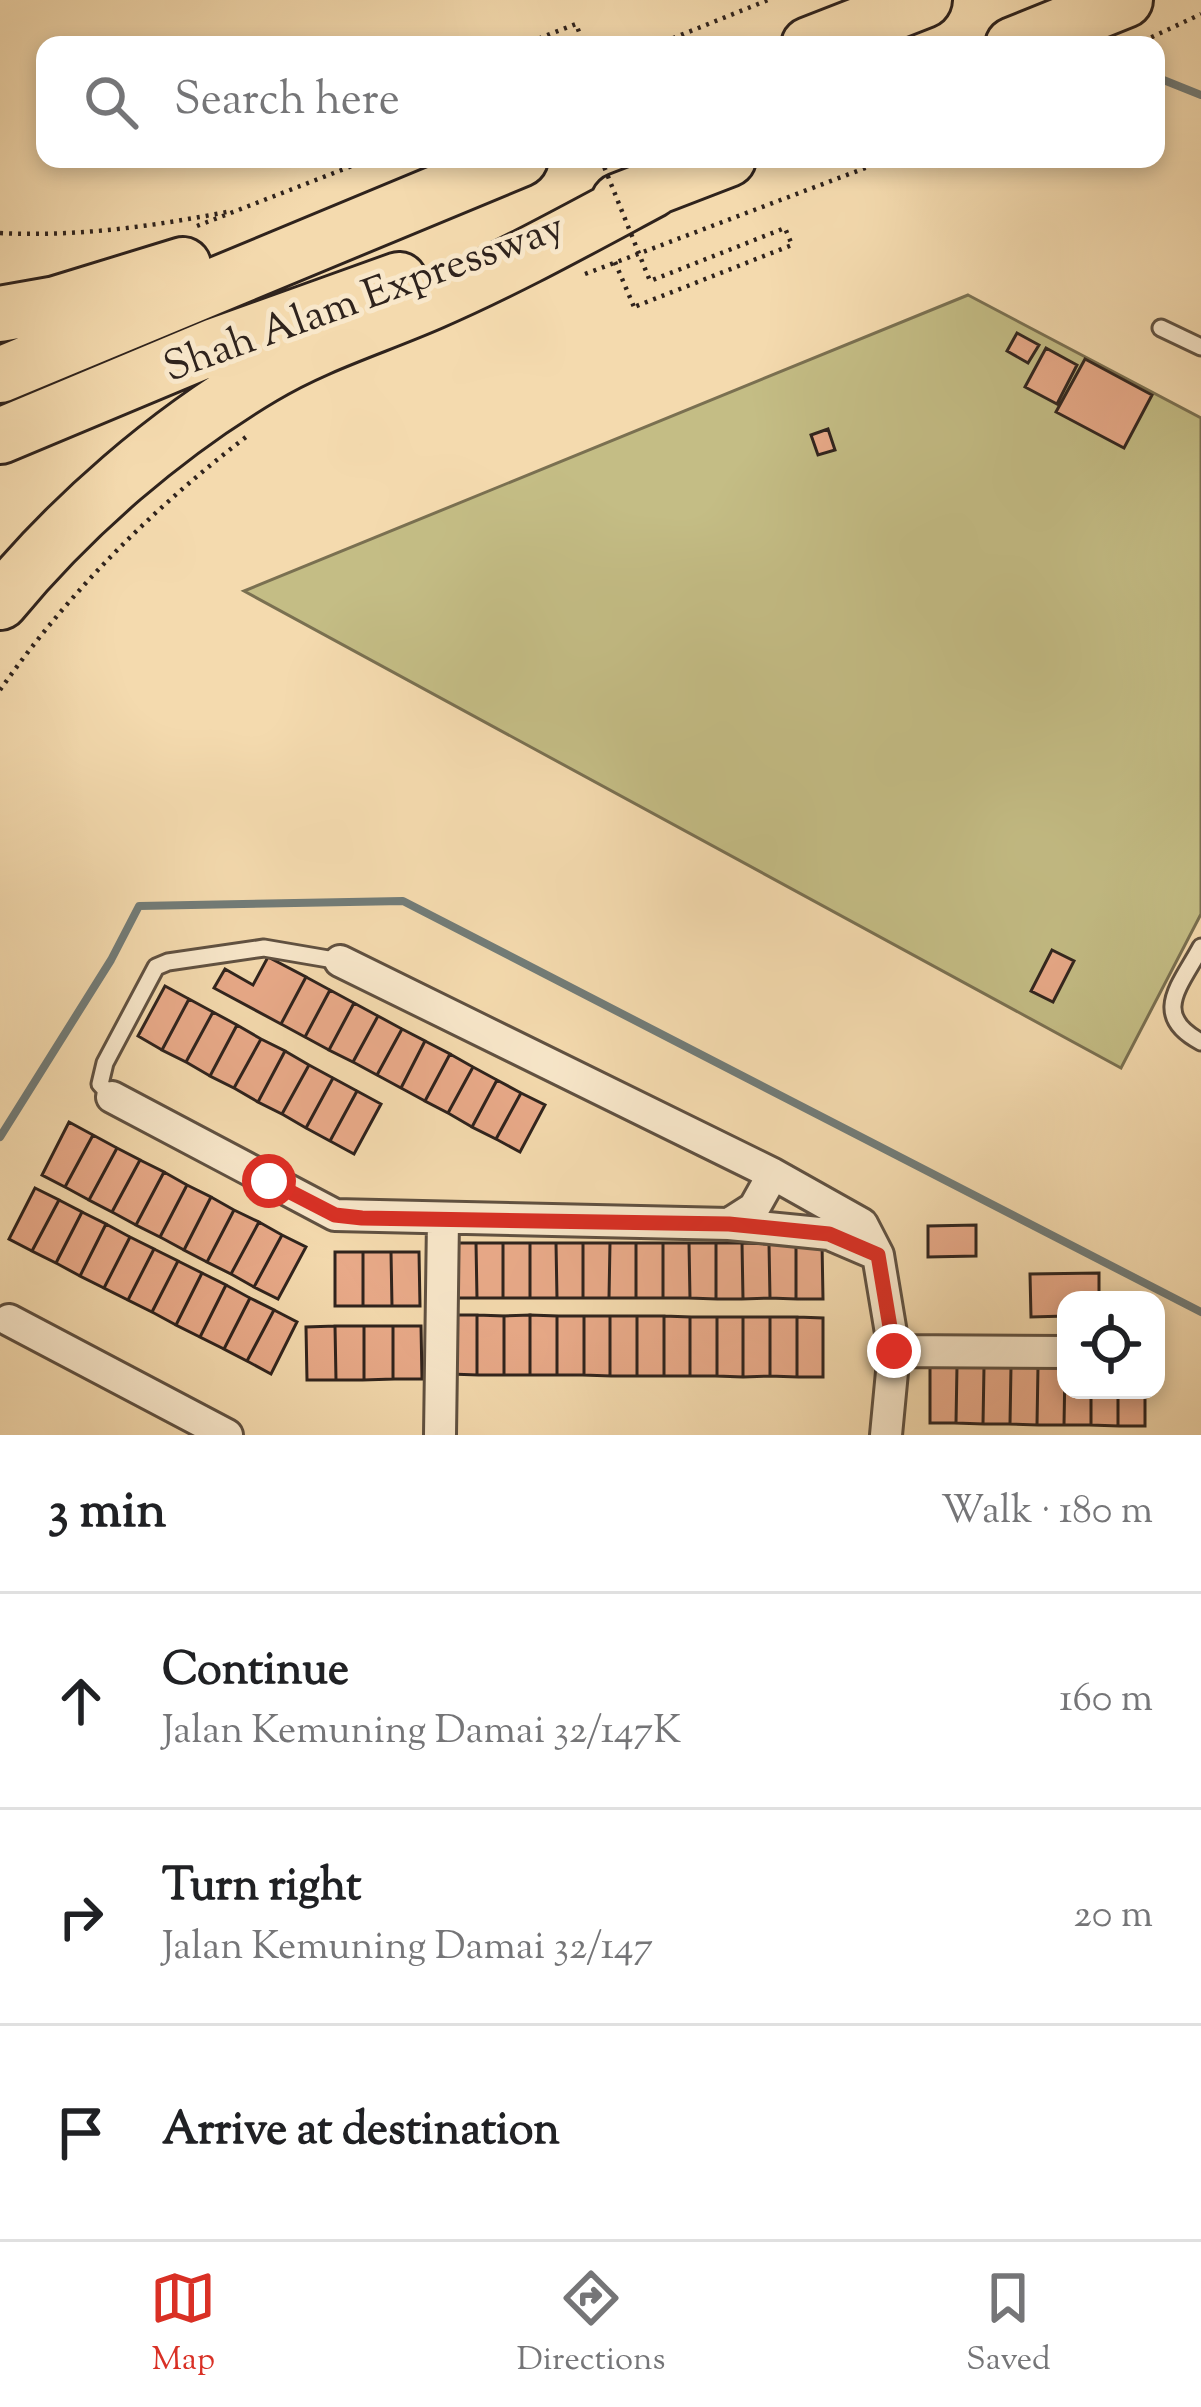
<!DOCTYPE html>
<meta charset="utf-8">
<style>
:root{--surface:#fff;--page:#f2f2f2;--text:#202124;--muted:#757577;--line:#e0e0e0;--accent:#d93025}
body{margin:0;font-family:"Sorts Mill Goudy",serif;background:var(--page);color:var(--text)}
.controls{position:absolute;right:36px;bottom:36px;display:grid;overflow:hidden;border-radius:24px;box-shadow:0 6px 18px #0003}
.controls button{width:108px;height:108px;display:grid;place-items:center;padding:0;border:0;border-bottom:3px solid var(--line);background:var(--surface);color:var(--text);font:60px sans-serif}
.stop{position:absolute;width:36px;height:36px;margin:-27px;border:9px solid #d93025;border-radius:50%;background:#fff}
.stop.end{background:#d93025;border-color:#fff;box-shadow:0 3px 12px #0008}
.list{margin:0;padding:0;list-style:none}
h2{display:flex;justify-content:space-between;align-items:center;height:156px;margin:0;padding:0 48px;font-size:51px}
h2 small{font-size:39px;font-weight:400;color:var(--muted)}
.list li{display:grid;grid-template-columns:78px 1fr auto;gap:36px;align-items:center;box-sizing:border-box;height:216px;padding:0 48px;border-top:3px solid var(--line)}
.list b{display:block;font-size:45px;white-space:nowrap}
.list p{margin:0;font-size:39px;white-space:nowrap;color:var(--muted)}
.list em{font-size:39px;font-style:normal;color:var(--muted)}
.icon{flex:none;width:66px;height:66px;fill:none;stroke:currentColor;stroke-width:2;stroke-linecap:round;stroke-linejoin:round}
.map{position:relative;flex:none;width:1201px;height:1435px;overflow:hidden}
.search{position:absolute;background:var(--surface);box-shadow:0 6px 18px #0003;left:36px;right:36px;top:36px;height:132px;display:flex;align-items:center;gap:30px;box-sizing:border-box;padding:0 42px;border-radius:24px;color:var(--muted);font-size:45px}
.sheet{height:804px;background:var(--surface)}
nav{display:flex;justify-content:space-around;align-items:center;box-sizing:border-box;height:168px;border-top:3px solid var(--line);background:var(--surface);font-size:33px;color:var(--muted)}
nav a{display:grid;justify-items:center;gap:6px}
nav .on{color:var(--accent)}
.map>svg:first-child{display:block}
.green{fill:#c4bd85;stroke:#7a7051;stroke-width:3}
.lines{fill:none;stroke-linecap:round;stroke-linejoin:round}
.stream{stroke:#727c78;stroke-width:8}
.building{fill:#e9aa89;stroke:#2f231d;stroke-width:3}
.service-casing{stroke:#605141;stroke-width:21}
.minor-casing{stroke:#605141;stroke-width:36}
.motorway-casing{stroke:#2f231d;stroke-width:60}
.path{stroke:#2f231d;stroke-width:4.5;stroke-dasharray:3 6;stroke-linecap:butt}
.service{stroke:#f8e7ca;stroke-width:15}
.minor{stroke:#f8e7ca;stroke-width:30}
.motorway{stroke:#f4daae;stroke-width:54}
.path-bridge{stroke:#2f231d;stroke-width:4.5;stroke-dasharray:3 6;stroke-linecap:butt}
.route{stroke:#d93025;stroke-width:15}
.labels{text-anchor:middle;stroke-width:10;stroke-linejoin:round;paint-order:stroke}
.street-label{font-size:42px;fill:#2f231d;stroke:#f8e7ca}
</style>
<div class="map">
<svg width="1201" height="1435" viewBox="0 0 1201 1435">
<rect width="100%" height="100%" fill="#f4daae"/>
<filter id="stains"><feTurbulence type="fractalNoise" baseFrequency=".00167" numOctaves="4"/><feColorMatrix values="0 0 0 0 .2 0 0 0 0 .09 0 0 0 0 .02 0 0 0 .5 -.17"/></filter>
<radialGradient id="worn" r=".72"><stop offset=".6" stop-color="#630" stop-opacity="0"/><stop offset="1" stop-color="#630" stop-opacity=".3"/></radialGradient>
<path class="green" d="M 968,295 L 1201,418 L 1201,914 L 1121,1068 L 244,591 Z"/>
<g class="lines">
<path class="stream" d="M 1156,77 L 1201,95
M 0,1137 L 111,960 L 139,906 L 403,901 L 1201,1312"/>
</g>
<path class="building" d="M 1017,333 L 1039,345 L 1028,363 L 1007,351 Z
M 1046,348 L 1077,365 L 1057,404 L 1025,387 Z
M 1085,359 L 1152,395 L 1124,448 L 1056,412 Z
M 828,429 L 835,450 L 818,455 L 811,435 Z
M 1052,950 L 1074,961 L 1053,1002 L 1031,991 Z
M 268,957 L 306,977 L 281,1024 L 214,988 L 225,969 L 253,985 Z
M 306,977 L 330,990 L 305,1037 L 281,1024 Z
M 165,986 L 189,999 L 162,1050 L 138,1036 Z
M 330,990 L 354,1003 L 329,1050 L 305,1037 Z
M 189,999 L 213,1012 L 186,1062 L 162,1050 Z
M 354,1003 L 378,1016 L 353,1062 L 329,1050 Z
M 213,1012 L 237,1025 L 210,1076 L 186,1062 Z
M 378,1016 L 402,1029 L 377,1075 L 353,1062 Z
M 237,1025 L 261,1039 L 234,1088 L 210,1076 Z
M 402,1029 L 425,1041 L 401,1088 L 377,1075 Z
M 261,1039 L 285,1051 L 258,1102 L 234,1088 Z
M 425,1041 L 450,1054 L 425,1101 L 401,1088 Z
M 285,1051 L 309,1065 L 282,1114 L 258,1102 Z
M 450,1054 L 473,1067 L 448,1113 L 425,1101 Z
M 309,1065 L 333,1078 L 306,1128 L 282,1114 Z
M 473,1067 L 497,1080 L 472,1127 L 448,1113 Z
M 333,1078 L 357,1091 L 330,1141 L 306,1128 Z
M 497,1080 L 521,1093 L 496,1139 L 472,1127 Z
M 357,1091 L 381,1104 L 354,1154 L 330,1141 Z
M 521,1093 L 545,1105 L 520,1152 L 496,1139 Z
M 69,1122 L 93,1135 L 65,1187 L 42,1175 Z
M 93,1135 L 117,1148 L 89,1200 L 65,1187 Z
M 117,1148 L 140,1160 L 112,1212 L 89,1200 Z
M 140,1160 L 164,1172 L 136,1225 L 112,1212 Z
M 164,1172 L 187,1185 L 160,1237 L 136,1225 Z
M 187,1185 L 211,1197 L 184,1250 L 160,1237 Z
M 35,1188 L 59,1200 L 32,1251 L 9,1239 Z
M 211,1197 L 234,1210 L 207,1262 L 184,1250 Z
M 59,1200 L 82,1212 L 56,1263 L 32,1251 Z
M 234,1210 L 259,1222 L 231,1274 L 207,1262 Z
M 82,1212 L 106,1224 L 80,1276 L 56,1263 Z
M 259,1222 L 282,1235 L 254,1287 L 231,1274 Z
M 106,1224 L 130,1237 L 104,1288 L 80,1276 Z
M 976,1225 L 976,1256 L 928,1257 L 928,1226 Z
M 282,1235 L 306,1247 L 278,1299 L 254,1287 Z
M 130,1237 L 154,1249 L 128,1300 L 104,1288 Z
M 450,1243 L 476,1243 L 477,1298 L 450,1298 Z
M 476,1243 L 503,1243 L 503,1298 L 477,1298 Z
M 503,1243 L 530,1243 L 530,1298 L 503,1298 Z
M 530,1243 L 556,1243 L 557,1298 L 530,1298 Z
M 556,1243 L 583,1243 L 583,1298 L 557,1298 Z
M 583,1243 L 610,1243 L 609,1298 L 583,1298 Z
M 610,1243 L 636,1243 L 636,1298 L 609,1298 Z
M 636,1243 L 663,1243 L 663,1298 L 636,1298 Z
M 663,1243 L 689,1243 L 690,1298 L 663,1298 Z
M 689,1243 L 716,1243 L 716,1299 L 690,1298 Z
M 716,1243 L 742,1243 L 743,1299 L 716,1299 Z
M 742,1243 L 769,1244 L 770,1298 L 743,1299 Z
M 822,1243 L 823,1299 L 796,1299 L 796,1244 Z
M 769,1244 L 796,1244 L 796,1299 L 770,1298 Z
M 154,1249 L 178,1261 L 152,1312 L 128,1300 Z
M 335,1252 L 363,1252 L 363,1306 L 335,1306 Z
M 363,1252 L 391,1252 L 392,1306 L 363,1306 Z
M 391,1252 L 419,1252 L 420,1306 L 392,1306 Z
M 178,1261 L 202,1273 L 176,1325 L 152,1312 Z
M 202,1273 L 226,1285 L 200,1337 L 176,1325 Z
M 1099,1273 L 1099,1300 L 1066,1300 L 1066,1316 L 1031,1317 L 1030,1274 Z
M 226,1285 L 250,1298 L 224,1349 L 200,1337 Z
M 250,1298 L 274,1310 L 247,1361 L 224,1349 Z
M 274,1310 L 297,1322 L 271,1374 L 247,1361 Z
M 450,1315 L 477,1315 L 477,1375 L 451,1374 Z
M 477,1315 L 504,1316 L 504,1375 L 477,1375 Z
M 530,1315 L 557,1316 L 557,1375 L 530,1375 Z
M 530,1315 L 530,1375 L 504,1375 L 504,1316 Z
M 557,1316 L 584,1316 L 584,1375 L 557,1375 Z
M 584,1316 L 610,1316 L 610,1376 L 584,1375 Z
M 610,1316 L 637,1316 L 637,1376 L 610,1376 Z
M 637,1316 L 664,1316 L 664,1376 L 637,1376 Z
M 664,1316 L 690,1317 L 690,1376 L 664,1376 Z
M 690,1317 L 717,1317 L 717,1376 L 690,1376 Z
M 717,1317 L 743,1317 L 743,1377 L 717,1376 Z
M 743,1317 L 770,1317 L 770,1376 L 743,1377 Z
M 770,1317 L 797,1317 L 797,1377 L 770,1376 Z
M 797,1317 L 823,1318 L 823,1377 L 797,1377 Z
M 335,1326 L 336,1380 L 307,1380 L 306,1327 Z
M 335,1326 L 364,1326 L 364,1380 L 336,1380 Z
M 364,1326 L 393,1326 L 393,1379 L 364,1380 Z
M 393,1326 L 421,1326 L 422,1379 L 393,1379 Z
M 930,1366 L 957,1366 L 956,1423 L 930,1423 Z
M 957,1366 L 984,1367 L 983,1424 L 956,1423 Z
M 984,1367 L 1011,1367 L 1010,1424 L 983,1424 Z
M 1011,1367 L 1038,1367 L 1037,1425 L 1010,1424 Z
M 1038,1367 L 1065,1368 L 1064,1425 L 1037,1425 Z
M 1065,1368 L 1066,1390 L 1091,1390 L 1091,1425 L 1064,1425 Z
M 1091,1390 L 1118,1390 L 1118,1426 L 1091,1425 Z
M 1118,1390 L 1145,1390 L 1145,1426 L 1118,1426 Z"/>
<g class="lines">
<defs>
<path id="service" d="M 1161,328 L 1201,347
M 1201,947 C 1180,986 1150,1015 1201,1042
M 112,1097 L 100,1084 L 105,1063 L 156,967 L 168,962 L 264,948 L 340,961"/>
<path id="minor" d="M 340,961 L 773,1174 L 862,1224 L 878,1255 L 894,1351 L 886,1435
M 112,1097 L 335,1215 L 729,1224 L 829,1234 L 878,1255
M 729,1224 L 754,1208 L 773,1174
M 9,1320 L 227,1435
M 894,1351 L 1066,1352
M 440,1435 L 443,1220"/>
<path id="motorway" d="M 809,45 L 924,0
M 1013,45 L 1125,0
M 619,201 L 728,159
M 0,314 L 56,304 L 183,265
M 0,375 L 520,159
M 0,436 L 215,346 L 399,280
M 0,602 C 72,515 165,434 263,376 C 314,345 376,326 431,302 C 507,269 579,229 652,190"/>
</defs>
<use href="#service" class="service-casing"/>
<use href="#minor" class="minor-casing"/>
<use href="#motorway" class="motorway-casing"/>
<path class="path" d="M 522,45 L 576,24 L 584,45
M 656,45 L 768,0
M 1135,45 L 1201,14
M 197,226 L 370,159
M 0,233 C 80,237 154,226 232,211
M 615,262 L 634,307
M 585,274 L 889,159
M 0,690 C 69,592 151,510 246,437"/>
<use href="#service" class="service"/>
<use href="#minor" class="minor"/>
<use href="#motorway" class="motorway"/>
<path class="path-bridge" d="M 601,159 L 650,281 L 785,228 L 792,245 L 634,307"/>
</g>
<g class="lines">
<path class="route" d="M 269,1181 L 335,1215 L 362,1218 L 729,1224 L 829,1234 L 878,1255 L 894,1351"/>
</g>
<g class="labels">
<g class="street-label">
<text transform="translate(363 295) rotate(-20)" y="15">Shah Alam Expressway</text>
</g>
</g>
<rect width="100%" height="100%" filter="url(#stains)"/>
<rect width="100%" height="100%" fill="url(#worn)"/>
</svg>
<div class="controls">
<button><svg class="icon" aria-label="locate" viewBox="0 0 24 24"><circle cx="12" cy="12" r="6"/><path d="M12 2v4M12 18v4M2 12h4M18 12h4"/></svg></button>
</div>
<div class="stop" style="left:269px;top:1181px"></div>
<div class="stop end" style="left:894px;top:1351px"></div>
<div class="search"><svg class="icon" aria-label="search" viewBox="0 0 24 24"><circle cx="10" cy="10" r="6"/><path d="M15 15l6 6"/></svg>Search here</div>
</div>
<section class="sheet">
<h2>3 min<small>Walk · 180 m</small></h2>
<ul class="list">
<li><svg class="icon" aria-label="ahead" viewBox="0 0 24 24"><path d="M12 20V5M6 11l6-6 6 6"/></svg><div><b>Continue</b><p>Jalan Kemuning Damai 32/147K</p></div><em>160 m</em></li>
<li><svg class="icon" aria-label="right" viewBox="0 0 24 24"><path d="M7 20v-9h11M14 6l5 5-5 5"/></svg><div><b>Turn right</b><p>Jalan Kemuning Damai 32/147</p></div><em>20 m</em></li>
<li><svg class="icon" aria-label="arrive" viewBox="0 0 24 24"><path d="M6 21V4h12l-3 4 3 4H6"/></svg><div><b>Arrive at destination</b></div></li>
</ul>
</section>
<nav>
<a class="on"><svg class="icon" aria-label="map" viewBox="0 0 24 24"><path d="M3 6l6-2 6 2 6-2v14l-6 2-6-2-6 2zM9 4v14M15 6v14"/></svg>Map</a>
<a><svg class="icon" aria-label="directions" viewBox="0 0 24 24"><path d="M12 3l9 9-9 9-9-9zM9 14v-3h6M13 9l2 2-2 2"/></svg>Directions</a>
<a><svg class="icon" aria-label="saved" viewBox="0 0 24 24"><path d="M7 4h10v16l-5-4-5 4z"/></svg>Saved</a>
</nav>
